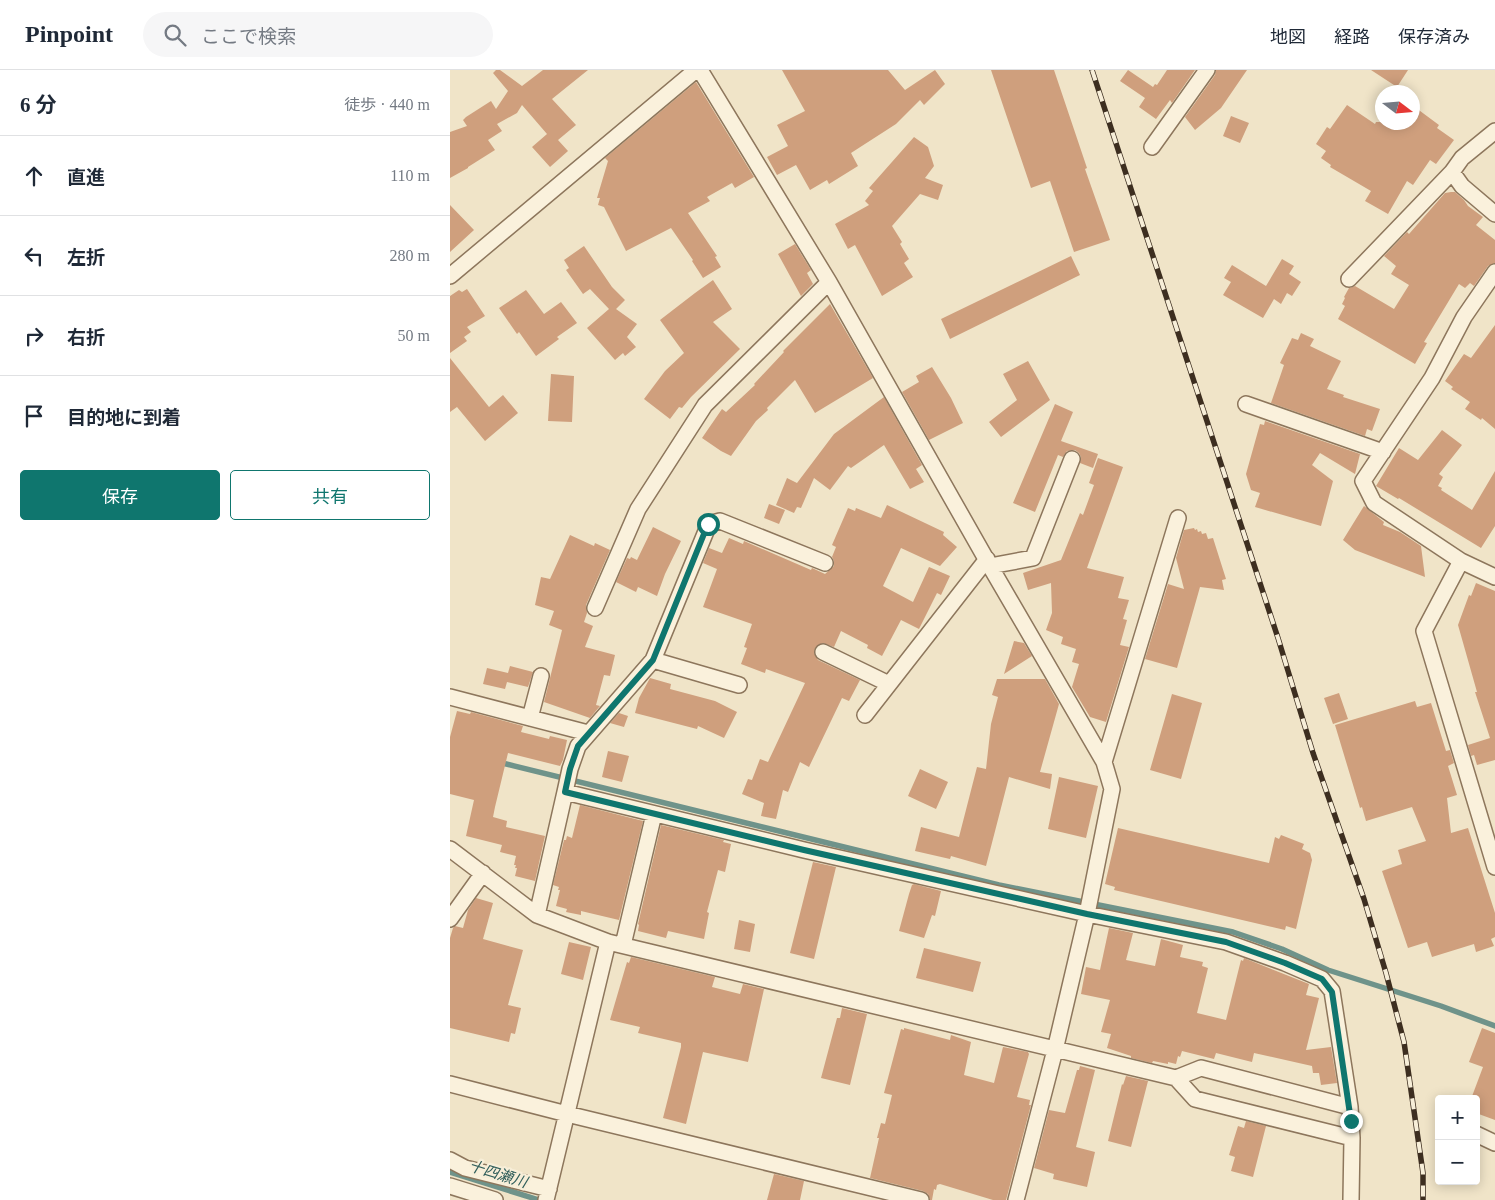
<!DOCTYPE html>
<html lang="ja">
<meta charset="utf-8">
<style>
:root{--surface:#fff;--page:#f6f6f7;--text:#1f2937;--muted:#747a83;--line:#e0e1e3;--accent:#0f766e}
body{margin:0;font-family:"Times New Roman","Noto Sans JP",serif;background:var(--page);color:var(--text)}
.controls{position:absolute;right:15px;bottom:15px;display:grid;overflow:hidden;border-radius:5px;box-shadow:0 2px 12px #0003}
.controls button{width:45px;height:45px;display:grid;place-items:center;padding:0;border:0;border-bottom:1px solid var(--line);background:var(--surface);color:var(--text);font:25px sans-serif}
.compass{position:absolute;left:925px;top:15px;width:45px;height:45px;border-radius:50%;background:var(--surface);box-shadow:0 2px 12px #0003;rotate:106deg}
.stop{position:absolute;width:15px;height:15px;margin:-11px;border:4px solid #0f766e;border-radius:50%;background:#fff}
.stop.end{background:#0f766e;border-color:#fff;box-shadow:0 1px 5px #0008}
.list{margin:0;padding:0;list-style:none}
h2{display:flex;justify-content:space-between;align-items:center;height:65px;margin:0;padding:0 20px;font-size:21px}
h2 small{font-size:16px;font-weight:400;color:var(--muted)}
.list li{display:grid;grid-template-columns:32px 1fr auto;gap:15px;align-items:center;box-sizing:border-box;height:80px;padding:0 20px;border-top:1px solid var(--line)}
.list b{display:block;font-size:19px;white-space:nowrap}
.list em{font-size:16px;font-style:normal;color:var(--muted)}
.actions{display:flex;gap:10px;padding:15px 20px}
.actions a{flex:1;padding:11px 0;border:1px solid var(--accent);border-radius:5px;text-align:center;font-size:18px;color:var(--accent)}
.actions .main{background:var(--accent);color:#fff}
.icon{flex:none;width:28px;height:28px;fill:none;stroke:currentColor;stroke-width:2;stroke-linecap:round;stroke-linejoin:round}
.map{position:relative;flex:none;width:1045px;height:1130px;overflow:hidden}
header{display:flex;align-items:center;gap:30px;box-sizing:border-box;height:70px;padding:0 25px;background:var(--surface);border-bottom:1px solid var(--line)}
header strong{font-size:24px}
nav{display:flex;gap:28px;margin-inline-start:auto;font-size:18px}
.search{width:350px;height:45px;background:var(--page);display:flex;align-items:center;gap:12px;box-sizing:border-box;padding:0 18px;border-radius:28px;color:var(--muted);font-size:19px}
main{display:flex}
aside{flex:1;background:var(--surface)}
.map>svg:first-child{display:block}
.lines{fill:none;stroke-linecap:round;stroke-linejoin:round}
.stream{stroke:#6f938a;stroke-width:5.5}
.building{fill:#cf9f7d}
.street-casing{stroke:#8d765c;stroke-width:18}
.street{stroke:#faf1dc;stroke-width:15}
.rail-casing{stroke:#3d2e20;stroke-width:5.5}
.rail{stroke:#f7eed8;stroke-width:4;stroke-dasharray:11;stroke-linecap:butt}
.route{stroke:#0f766e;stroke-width:6}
.labels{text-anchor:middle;stroke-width:4.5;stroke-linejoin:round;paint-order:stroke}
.water-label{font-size:15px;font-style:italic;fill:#2f5d5a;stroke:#f7eed8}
</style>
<header>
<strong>Pinpoint</strong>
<div class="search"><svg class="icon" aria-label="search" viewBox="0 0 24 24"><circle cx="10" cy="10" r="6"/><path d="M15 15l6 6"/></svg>ここで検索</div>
<nav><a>地図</a><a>経路</a><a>保存済み</a></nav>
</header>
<main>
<aside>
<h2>6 分<small>徒歩 · 440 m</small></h2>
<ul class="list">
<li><svg class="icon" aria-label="ahead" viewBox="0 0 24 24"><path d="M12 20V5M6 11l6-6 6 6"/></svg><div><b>直進</b></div><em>110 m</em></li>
<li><svg class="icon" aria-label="left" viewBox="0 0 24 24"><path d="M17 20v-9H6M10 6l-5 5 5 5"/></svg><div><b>左折</b></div><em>280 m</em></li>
<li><svg class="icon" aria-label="right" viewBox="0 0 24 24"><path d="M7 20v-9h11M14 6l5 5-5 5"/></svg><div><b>右折</b></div><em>50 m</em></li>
<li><svg class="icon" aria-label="arrive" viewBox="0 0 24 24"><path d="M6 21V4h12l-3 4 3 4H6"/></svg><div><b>目的地に到着</b></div></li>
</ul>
<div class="actions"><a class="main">保存</a><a>共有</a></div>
</aside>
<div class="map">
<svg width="1045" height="1130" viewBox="0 0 1045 1130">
<rect width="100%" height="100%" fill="#f0e4c8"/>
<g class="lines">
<path class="stream" d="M 48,692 L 549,815 L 783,862 L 832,879 L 878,900 L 991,936 L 1045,956
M 0,1102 L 89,1130"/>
</g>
<path class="building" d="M 46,0 L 50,0 L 72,16 L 93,0 L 138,0 L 102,29 L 126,55 L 108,70 L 118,81 L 100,97 L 82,77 L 97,64 L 72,35 L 67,43 L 47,54 L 52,61 L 38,70 L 45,80 L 18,97 L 18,98 L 0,108 L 0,62 L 17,56 L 13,50 L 16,47 L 41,31 L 46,39 L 58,21 L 43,3 Z
M 332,0 L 438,0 L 455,20 L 485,0 L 495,14 L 474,35 L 470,30 L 446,54 L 401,83 L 408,96 L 379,114 L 377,110 L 360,120 L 346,95 L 327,105 L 317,87 L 338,76 L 327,55 L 355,41 Z
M 541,0 L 604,0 L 637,98 L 635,99 L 660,170 L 624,182 L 600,111 L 581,118 Z
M 678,0 L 703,17 L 705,14 L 707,15 L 717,0 L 745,0 L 722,33 L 720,30 L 706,49 L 689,37 L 695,28 L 670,11 Z
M 766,0 L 797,0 L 771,38 L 745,60 L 735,47 L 765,5 Z
M 921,0 L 958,0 L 947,17 Z
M 246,12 L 304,107 L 285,118 L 282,113 L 257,127 L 260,131 L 238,143 L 267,186 L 265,187 L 271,197 L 253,208 L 242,191 L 243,190 L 221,158 L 176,181 L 154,137 L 148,135 L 150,128 L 147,128 L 158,91 L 155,88 Z
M 897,35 L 925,54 L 926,52 L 962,52 L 962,35 L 989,55 L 987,58 L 1004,70 L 986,94 L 980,90 L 963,115 L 957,111 L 938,144 L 915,131 L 921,121 L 880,97 L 881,95 L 871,88 L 876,81 L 866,74 L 877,57 L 880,59 Z
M 781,46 L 799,53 L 790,73 L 773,66 Z
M 464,67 L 478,77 L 484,96 L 475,108 L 493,115 L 488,130 L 470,124 L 442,156 L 452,172 L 450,174 L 459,189 L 454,193 L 463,207 L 432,226 L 405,175 L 398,179 L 385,154 L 419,135 L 415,131 L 423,121 L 419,118 Z
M 1001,122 L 1005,122 L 1014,130 L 1018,136 L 1033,147 L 1026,155 L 1045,170 L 1045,193 L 1038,196 L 1024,216 L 1020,213 L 1015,218 L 1009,214 L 974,272 L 977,273 L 965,294 L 888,249 L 895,236 L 892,234 L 895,228 L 894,227 L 899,218 L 905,216 L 944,239 L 959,215 L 941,204 L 946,196 L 934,186 L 957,162 L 959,164 L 995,123 Z
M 0,135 L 24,160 L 0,182 Z
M 345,174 L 361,200 L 357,203 L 363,214 L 351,226 L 328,184 Z
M 134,176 L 162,217 L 175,230 L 166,239 L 187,254 L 177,267 L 186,277 L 175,286 L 173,283 L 165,290 L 137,258 L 159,239 L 140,219 L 133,224 L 116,200 L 119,198 L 114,190 Z
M 621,186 L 630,205 L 500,269 L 491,249 Z
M 832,189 L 844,196 L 839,204 L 851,212 L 842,226 L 837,223 L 831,234 L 824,229 L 813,248 L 773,225 L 781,212 L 774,208 L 782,195 L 816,216 Z
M 263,210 L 282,239 L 263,252 L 290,279 L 241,327 L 232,338 L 229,337 L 220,349 L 194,329 L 215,301 L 234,283 L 210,250 L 245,223 Z
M 17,219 L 35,246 L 17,257 L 21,262 L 14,267 L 17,271 L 0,283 L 0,226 L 9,220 L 12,222 Z
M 76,220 L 94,244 L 111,232 L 127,253 L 107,267 L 109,269 L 86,286 L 69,262 L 67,264 L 49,238 Z
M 380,234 L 423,308 L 365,343 L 345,310 L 317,338 L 318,340 L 306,351 L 281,386 L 271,381 L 252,368 L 272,339 L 276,342 L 305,315 L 304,314 L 334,282 L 333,281 Z
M 1045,255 L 1045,359 L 1032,348 L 1031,350 L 1015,339 L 1020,332 L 1001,319 L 1003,317 L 995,311 L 1014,284 L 1021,288 Z
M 851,263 L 864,269 L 860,276 L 891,291 L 877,319 L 894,325 L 893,327 L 930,339 L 922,361 L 917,359 L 915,366 L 821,333 L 834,295 L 830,293 L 842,268 L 848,270 Z
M 0,288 L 39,337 L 53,325 L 68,343 L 35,371 L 7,337 L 0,342 Z
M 578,291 L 600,330 L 551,367 L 539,352 L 567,330 L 553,304 Z
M 482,297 L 501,328 L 513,353 L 479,370 L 452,322 L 469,312 L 466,306 Z
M 101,304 L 124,306 L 122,352 L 98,351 Z
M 434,327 L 472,395 L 466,399 L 474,412 L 460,419 L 434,375 L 401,398 L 398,396 L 380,420 L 364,408 L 351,438 L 347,437 L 344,443 L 326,435 L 337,408 L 347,413 L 384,364 Z
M 605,334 L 623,342 L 611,371 L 648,384 L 643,398 L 630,393 L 631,387 L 629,383 L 625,380 L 617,381 L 613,387 L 608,385 L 585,442 L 563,433 Z
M 815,351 L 910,384 L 905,404 L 870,383 L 862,395 L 883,411 L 871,456 L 805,437 L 810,423 L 801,420 L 796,404 L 810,354 L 814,355 Z
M 992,360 L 1012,375 L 989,404 L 993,407 L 988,416 L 992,418 L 991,420 L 1022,440 L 1045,401 L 1045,456 L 1031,478 L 949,428 L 948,429 L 926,416 L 949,378 L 968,390 Z
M 648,388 L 673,397 L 637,498 L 674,507 L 668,528 L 679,530 L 673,549 L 677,550 L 670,575 L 679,577 L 656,652 L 640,647 L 622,617 L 629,594 L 622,592 L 626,579 L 611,574 L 613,567 L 596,560 L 602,543 L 601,513 L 578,520 L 573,503 L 611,490 L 630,443 L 633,445 L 644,415 L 639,413 Z
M 319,434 L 335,440 L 329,454 L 314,448 Z
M 437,435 L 494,462 L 493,465 L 507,477 L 490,496 L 451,478 L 433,516 L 463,532 L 479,497 L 500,506 L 491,525 L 487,523 L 469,559 L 451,550 L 432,586 L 417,578 L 418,575 L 391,561 L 384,577 L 373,573 L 365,578 L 364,583 L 368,590 L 410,610 L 399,631 L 392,628 L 359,697 L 350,692 L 338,722 L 333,720 L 326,749 L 311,746 L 314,733 L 292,724 L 298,709 L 302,710 L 310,689 L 318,692 L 355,613 L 316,599 L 315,603 L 291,594 L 297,578 L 294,577 L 302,554 L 253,537 L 267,499 L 253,493 L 259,478 L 272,483 L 279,468 L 293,474 L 294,471 L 361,500 L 362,498 L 375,504 L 384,496 L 384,491 L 382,487 L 386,477 L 382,475 L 398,438 L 405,441 L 406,438 L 431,448 Z
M 914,436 L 934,452 L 933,455 L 950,462 L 971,476 L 975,507 L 905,480 L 893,470 Z
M 203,457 L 231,471 L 215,504 L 207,526 L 188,517 L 186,522 L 166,512 L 177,488 L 180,489 L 181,487 L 187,490 Z
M 744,458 L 745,460 L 747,459 L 748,462 L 751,461 L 752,464 L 756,463 L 758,469 L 763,468 L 776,509 L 772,510 L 774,520 L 750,517 L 727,598 L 695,589 L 718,514 L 734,519 L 726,488 L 734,460 Z
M 120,465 L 144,476 L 145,473 L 160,480 L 136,535 L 137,543 L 134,552 L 143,556 L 135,577 L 165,585 L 160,606 L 154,605 L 146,635 L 150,636 L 140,648 L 94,632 L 112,560 L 99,555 L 104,541 L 85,535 L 91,507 L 100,509 Z
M 1026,513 L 1045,521 L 1045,690 L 1027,695 L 1024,685 L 1021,686 L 1018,675 L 1040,668 L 1025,622 L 1027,622 L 1008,555 L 1019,525 L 1021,526 Z
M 564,571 L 574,573 L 582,586 L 554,604 Z
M 60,596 L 83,602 L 78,617 L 57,612 L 55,619 L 33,614 L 37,598 L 58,603 Z
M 200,608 L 221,614 L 220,619 L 265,631 L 287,642 L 274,668 L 248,656 L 247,659 L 185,643 L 189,628 Z
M 547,609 L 595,609 L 609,634 L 590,702 L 602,704 L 600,719 L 559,707 L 536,796 L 501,786 L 500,789 L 465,781 L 471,757 L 509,767 L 527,697 L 536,699 L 541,654 L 548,627 L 542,625 Z
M 889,623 L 898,649 L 883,654 L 874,628 Z
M 722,624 L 752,633 L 731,709 L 700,700 Z
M 965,631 L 967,637 L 981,633 L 996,681 L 1000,680 L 1004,693 L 998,696 L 1007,725 L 997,728 L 1001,763 L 1018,758 L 1045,843 L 1045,867 L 1041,869 L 1044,876 L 1026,882 L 1024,874 L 982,887 L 977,872 L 958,878 L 932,801 L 952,794 L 948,780 L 976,771 L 962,737 L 916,751 L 912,737 L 910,738 L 885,655 Z
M 7,641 L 20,644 L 21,642 L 73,656 L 71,662 L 99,669 L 100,666 L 117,670 L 113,690 L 110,696 L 58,683 L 45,737 L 43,747 L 57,751 L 56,757 L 95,766 L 85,811 L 65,806 L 67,798 L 65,798 L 66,795 L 64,795 L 66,786 L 50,782 L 52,775 L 16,766 L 24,730 L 0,724 L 0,667 Z
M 169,643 L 178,646 L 174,657 L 160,653 Z
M 158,681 L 179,686 L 172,712 L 152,707 Z
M 470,699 L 498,712 L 486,739 L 458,726 Z
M 609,707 L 648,716 L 636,768 L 598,759 Z
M 130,735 L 193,751 L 169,850 L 131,841 L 131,845 L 116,842 L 117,839 L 106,836 L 110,820 L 108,820 L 109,817 L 103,815 L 114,770 L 116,770 L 117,766 L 122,768 Z
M 211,755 L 274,770 L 273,772 L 281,774 L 275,802 L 268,800 L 257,842 L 259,843 L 254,869 L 218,861 L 216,868 L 188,861 L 189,855 L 188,854 Z
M 668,758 L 819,793 L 825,767 L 829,769 L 831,765 L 854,774 L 852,779 L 860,783 L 862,790 L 846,859 L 836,856 L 835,860 L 664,820 L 665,817 L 655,814 Z
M 363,792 L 386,797 L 364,889 L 340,883 Z
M 464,814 L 491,821 L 485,846 L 482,845 L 474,868 L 449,861 L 459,824 L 462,815 Z
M 26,828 L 43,833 L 33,869 L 73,880 L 58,935 L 71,938 L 65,964 L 61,963 L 59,972 L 0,958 L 0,868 L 3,858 L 5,856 L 13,858 L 18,840 Z
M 289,850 L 305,854 L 300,882 L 284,879 Z
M 659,858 L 683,863 L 676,890 L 705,896 L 711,869 L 733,875 L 730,887 L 753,892 L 752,896 L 758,898 L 747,943 L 776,950 L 791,890 L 793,891 L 794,888 L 859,914 L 856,925 L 869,928 L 856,980 L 881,977 L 887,1013 L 871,1015 L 869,1003 L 863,1003 L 862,996 L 804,983 L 802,992 L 766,983 L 764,989 L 732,981 L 730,987 L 728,986 L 726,994 L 718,992 L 718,994 L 703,991 L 702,993 L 681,988 L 681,986 L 657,978 L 661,964 L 651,962 L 660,930 L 631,924 L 636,897 L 650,900 Z
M 119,872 L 141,877 L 133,910 L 111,904 Z
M 474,878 L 531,892 L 523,922 L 466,908 Z
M 181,887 L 265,907 L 262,917 L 290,924 L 293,914 L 314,919 L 298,992 L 253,982 L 236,1054 L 213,1048 L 231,977 L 231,973 L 188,963 L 190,957 L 160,950 L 177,892 L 179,893 Z
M 392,938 L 417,944 L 400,1015 L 371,1008 L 387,948 L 390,948 Z
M 454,958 L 500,970 L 501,965 L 521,972 L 514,1005 L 544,1013 L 553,977 L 578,982 L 579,984 L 567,1027 L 580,1030 L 579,1035 L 581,1035 L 556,1130 L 543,1130 L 490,1114 L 487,1115 L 486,1120 L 484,1119 L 482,1130 L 480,1130 L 478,1124 L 473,1121 L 420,1108 L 429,1068 L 427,1068 L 431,1053 L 435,1054 L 442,1025 L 434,1023 L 451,959 L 454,960 Z
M 1032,958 L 1045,963 L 1045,1050 L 1026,1043 L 1026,1029 L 1021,1029 L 1033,997 L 1019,992 Z
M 630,996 L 645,1000 L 626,1077 L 645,1082 L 637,1117 L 603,1109 L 604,1104 L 584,1098 L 599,1040 L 615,1043 L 627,1000 L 629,1000 Z
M 676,1006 L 698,1011 L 681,1077 L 658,1071 L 672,1014 L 673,1015 Z
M 796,1051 L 816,1056 L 803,1107 L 781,1101 L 785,1087 L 779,1085 L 788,1056 L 794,1058 Z
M 324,1104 L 354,1111 L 350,1130 L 317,1130 Z"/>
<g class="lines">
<defs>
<path id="street" d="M 250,0 L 379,212 L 540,496 L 654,692 L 662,719 L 637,844 L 605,980 L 566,1130
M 1045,61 L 1012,88 L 1002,102 L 1012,116 L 1045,144
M 702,77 L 757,0
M 1045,202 L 1014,247 L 982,308 L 913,411 L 924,433 L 1011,491 L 974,561 L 1045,797
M 0,206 L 246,0
M 899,209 L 1002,102
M 796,334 L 933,382
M 1011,491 L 1045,507
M 540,496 L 583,488 L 622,389
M 145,538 L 188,439 L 255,335 L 379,212
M 373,582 L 439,614
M 203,590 L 289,615
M 0,627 L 138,663
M 415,645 L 537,489
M 80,648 L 91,606
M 654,692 L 728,448
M 115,722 L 120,699 L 128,676 L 203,590 L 259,454 L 270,451 L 375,493
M 0,779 L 87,845 L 158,872 L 726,1008 L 751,998 L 900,1037
M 87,845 L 115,722 L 354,780 L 637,844 L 776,872 L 835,893 L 872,909 L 882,921 L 900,1037 L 902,1068 L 901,1130
M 0,849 L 33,803
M 173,875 L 204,744
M 726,1008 L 745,1029 L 902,1068
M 0,1014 L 117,1044 L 471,1130
M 1026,1064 L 1045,1073
M 0,1090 L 15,1098 L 99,1119
M 0,1116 L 45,1130
M 96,1130 L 158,872"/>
</defs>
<use href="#street" class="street-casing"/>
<use href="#street" class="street"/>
<defs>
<path id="rail" d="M 642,0 L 828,568 L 863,683 L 914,829 L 936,903 L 954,972 L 973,1103 L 973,1130"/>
</defs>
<use href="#rail" class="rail-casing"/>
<use href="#rail" class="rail"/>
</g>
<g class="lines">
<path class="route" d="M 258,454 L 203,590 L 128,676 L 120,699 L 115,722 L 354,780 L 637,844 L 776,872 L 835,893 L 872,909 L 882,922 L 901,1051"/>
</g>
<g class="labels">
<g class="water-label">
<text transform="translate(48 1104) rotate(17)" y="5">十四瀬川</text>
</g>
</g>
</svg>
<div class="controls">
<button>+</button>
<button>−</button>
</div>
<svg class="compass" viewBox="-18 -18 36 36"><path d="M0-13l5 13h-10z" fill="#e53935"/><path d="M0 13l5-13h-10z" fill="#747a83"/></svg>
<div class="stop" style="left:258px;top:454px"></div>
<div class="stop end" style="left:901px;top:1051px"></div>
</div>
</main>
